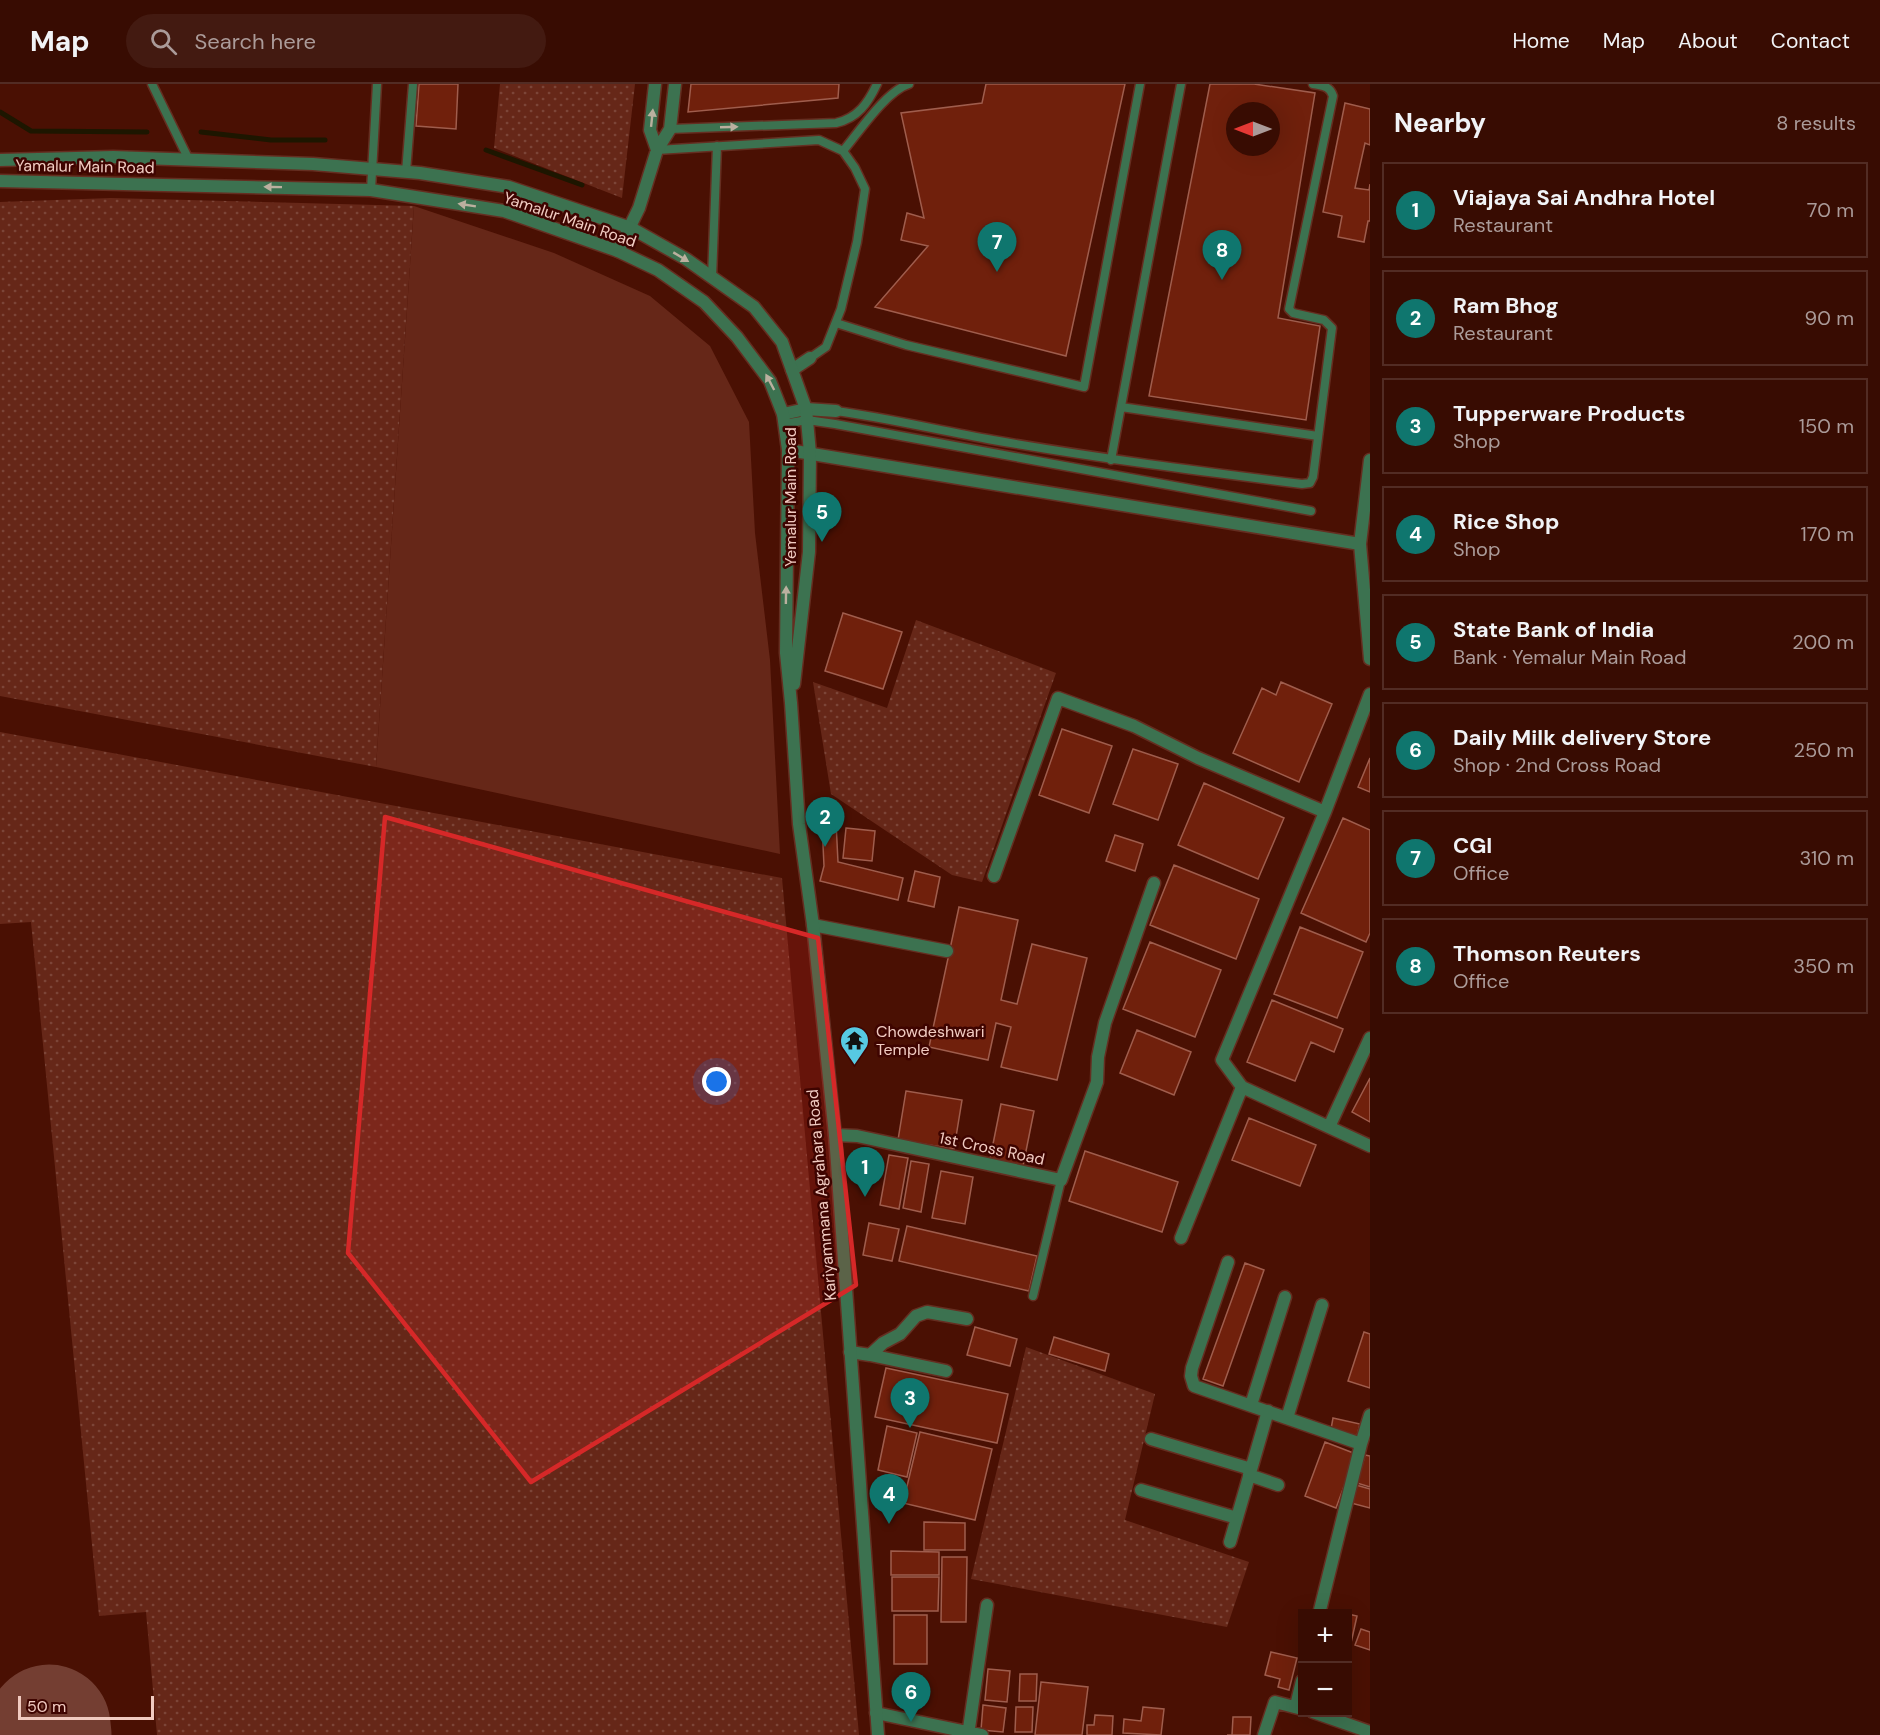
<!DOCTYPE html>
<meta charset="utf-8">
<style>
:root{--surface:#380c02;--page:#431a11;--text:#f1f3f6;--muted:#ab9b99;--line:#522c24;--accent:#0f766e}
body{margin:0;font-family:"DM Sans",sans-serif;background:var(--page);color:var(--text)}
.controls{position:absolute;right:18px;bottom:18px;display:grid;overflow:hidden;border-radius:0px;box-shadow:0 6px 24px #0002}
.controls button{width:54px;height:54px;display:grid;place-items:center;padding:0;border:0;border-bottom:2px solid var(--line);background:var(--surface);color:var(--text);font:30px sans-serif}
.compass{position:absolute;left:1226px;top:18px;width:54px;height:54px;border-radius:50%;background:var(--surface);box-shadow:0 6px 24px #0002;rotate:270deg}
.scale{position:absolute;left:18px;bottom:15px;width:136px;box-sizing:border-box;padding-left:6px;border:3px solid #f1cbc1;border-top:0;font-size:16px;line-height:21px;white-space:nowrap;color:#f1cbc1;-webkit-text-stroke:4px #3e0400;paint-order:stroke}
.you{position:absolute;left:717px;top:998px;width:21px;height:21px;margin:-15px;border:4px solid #fff;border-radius:50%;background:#1a73e8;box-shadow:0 0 0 9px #1a73e833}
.badge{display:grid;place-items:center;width:39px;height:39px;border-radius:50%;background:var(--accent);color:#fff;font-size:20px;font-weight:700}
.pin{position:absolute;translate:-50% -50px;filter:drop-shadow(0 2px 3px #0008)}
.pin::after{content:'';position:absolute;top:32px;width:21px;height:18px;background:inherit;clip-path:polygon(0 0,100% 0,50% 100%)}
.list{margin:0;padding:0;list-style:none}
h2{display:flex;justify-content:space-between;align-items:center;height:78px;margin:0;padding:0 24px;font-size:26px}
h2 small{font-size:20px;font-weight:400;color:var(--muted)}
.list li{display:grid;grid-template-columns:39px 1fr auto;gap:18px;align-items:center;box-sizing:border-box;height:96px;margin:0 12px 12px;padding:0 12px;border:2px solid var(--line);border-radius:0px}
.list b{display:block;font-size:22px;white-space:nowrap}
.list p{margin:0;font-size:20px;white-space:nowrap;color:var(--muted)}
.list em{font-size:20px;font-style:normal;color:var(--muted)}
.icon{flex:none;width:33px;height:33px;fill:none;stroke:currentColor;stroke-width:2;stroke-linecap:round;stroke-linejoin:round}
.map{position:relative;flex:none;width:1370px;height:1651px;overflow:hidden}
header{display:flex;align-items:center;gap:36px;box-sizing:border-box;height:84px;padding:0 30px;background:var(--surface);border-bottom:2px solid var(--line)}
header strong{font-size:28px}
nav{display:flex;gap:33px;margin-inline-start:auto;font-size:21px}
.search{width:420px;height:54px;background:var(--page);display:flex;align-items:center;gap:15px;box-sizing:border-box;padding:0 21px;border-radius:33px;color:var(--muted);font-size:22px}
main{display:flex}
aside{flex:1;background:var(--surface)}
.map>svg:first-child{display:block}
.grass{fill:url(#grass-dots)}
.garden{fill:#662718}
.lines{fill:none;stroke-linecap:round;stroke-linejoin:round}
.stream{stroke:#1d1600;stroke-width:5}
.runway{stroke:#743e32;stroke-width:123}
.building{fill:#70200c;stroke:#9f5d4d;stroke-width:1.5;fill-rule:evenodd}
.service-casing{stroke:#652e21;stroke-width:11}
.minor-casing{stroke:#652e21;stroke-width:15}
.tertiary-casing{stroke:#652e21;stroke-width:15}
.service{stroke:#3c7250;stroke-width:8}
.minor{stroke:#3c7250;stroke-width:12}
.tertiary{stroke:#3c7250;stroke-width:12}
.oneway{fill:#bbb09f}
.marked{fill:#d62828;fill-opacity:0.2;stroke:#d62828;stroke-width:4.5;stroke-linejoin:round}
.labels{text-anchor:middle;stroke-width:5;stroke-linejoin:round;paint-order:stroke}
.street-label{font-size:16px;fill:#f1cbc1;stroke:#3e0400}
.poi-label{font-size:16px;fill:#f1cbc1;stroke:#3e0400;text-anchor:start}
</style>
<header>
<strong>Map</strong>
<div class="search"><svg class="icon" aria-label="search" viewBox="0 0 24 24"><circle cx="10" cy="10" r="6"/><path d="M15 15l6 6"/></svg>Search here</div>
<nav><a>Home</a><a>Map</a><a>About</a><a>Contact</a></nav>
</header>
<main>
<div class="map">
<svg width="1370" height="1651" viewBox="0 0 1370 1651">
<defs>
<pattern id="grass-dots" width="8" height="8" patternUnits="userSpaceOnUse" patternTransform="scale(1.5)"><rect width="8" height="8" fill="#662718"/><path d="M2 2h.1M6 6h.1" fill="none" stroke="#7c4538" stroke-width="1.8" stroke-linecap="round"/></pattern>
</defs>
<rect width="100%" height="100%" fill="#4a1003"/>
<path class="grass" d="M 500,0 L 635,0 L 622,114 L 494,64 Z
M 111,114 L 414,122 L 376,683 L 0,612 L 0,118 Z
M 916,536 L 1056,589 L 982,798 L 952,791 L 831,710 L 813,598 L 887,624 Z
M 0,648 L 782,794 L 859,1651 L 157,1651 L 146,1528 L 99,1532 L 31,838 L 0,840 Z
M 1026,1263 L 1155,1310 L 1125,1436 L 1249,1478 L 1227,1543 L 971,1495 Z"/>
<path class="garden" d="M 414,122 L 554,169 L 650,212 L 710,262 L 749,338 L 755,449 L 770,576 L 780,770 L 376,683 Z"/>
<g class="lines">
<path class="stream" d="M 0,28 L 31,47 L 147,48
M 201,48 L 271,56 L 325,56
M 486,66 L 582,101"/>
<path class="runway" d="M 49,1642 L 50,1651"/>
</g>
<path class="building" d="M 419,0 L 458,0 L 456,45 L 416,42 Z
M 691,0 L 839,0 L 838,14 L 688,28 Z
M 986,0 L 1125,0 L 1066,272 L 875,223 L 928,162 L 901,156 L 907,129 L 924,134 L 901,29 L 982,19 Z
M 1210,0 L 1254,0 L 1315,9 L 1278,234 L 1320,242 L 1306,336 L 1149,312 ZM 1235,27 L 1271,27 L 1271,63 L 1235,63 Z
M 1345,19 L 1370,25 L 1370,61 L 1365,59 L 1355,104 L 1369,106 L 1370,100 L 1370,137 L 1368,137 L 1364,158 L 1338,153 L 1342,132 L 1323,128 Z
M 843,529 L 902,548 L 883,605 L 825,587 Z
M 1281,598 L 1332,620 L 1299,698 L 1233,669 L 1262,604 L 1276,611 Z
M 1062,645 L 1112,662 L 1089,729 L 1039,711 Z
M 1133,665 L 1178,680 L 1158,736 L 1113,720 Z
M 1370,674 L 1370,708 L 1358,703 Z
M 1204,699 L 1284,734 L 1258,795 L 1178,761 Z
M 835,718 L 838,778 L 903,794 L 898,816 L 820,797 L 824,782 L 821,719 Z
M 1343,734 L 1370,746 L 1370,849 L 1366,858 L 1301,829 Z
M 846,744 L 875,747 L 872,777 L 843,774 Z
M 1115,751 L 1143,760 L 1135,787 L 1106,777 Z
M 1174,781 L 1259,815 L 1236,875 L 1150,841 Z
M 915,787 L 940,793 L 934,823 L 908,817 Z
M 959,823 L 1018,836 L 1001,916 L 1017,920 L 1032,860 L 1087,874 L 1057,996 L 1001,983 L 1011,943 L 996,939 L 988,976 L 929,963 Z
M 1300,843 L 1363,868 L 1337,934 L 1274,910 Z
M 1150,858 L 1221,886 L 1195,953 L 1123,925 Z
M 1272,916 L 1343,945 L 1334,968 L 1311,958 L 1295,997 L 1247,978 Z
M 1137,946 L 1191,968 L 1174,1011 L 1120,989 Z
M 1370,994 L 1370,1038 L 1352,1028 Z
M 906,1007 L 962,1016 L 954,1065 L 898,1056 Z
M 1001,1020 L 1034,1027 L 1023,1082 L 990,1075 Z
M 1249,1034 L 1316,1061 L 1300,1102 L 1232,1076 Z
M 1085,1067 L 1178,1098 L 1162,1148 L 1069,1117 Z
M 889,1071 L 908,1074 L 899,1125 L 880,1121 Z
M 911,1077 L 929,1080 L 921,1128 L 903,1124 Z
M 941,1087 L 973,1093 L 965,1140 L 932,1134 Z
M 869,1139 L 899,1145 L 892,1177 L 863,1171 Z
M 907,1142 L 1037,1172 L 1029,1207 L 899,1177 Z
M 1245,1179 L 1264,1186 L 1223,1302 L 1203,1295 Z
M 975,1243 L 1017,1255 L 1010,1282 L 967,1271 Z
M 1364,1248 L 1370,1250 L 1370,1304 L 1348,1297 Z
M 1054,1253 L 1109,1270 L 1105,1287 L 1049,1270 Z
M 886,1284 L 1008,1310 L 997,1359 L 875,1333 Z
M 1333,1334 L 1360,1340 L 1357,1352 L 1331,1345 Z
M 887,1342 L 917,1349 L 907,1393 L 878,1386 Z
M 920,1348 L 992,1365 L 975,1436 L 903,1419 Z
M 1325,1358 L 1356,1370 L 1336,1424 L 1305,1412 Z
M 1365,1371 L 1370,1372 L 1370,1403 L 1357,1399 Z
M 1356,1401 L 1370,1405 L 1370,1424 L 1351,1419 Z
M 924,1438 L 965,1439 L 965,1466 L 924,1466 Z
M 891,1467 L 939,1468 L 939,1491 L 891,1491 Z
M 942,1473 L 967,1473 L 966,1538 L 941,1538 Z
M 892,1493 L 939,1493 L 938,1527 L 892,1527 Z
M 1348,1530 L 1357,1532 L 1351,1559 L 1348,1558 Z
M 894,1531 L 927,1531 L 927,1580 L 894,1580 Z
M 1361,1545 L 1370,1548 L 1370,1566 L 1355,1561 Z
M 1271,1568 L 1297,1574 L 1289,1606 L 1278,1603 L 1280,1595 L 1265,1591 Z
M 988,1585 L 1010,1587 L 1007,1618 L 985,1616 Z
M 1020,1590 L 1037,1590 L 1036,1617 L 1019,1617 Z
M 1041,1598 L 1088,1603 L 1082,1651 L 1035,1651 Z
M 983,1621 L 1006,1624 L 1003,1648 L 981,1646 Z
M 1016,1623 L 1033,1623 L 1032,1648 L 1015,1648 Z
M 1143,1623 L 1164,1625 L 1161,1651 L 1123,1649 L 1124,1635 L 1141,1637 Z
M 1095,1631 L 1113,1632 L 1112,1651 L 1087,1651 L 1087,1641 L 1094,1641 Z
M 1233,1633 L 1251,1633 L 1250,1651 L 1227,1651 L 1232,1651 Z"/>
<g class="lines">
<defs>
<path id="service" d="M 152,0 L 189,76
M 670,45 L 836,39 C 858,34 868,19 877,0
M 657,66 L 819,56 L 843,67 L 855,84 L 865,105 L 857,158 L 841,225 L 826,263 L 810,274
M 843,67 C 859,48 886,7 909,0
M 406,88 L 413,0
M 371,106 L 377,0
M 712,194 L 717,62
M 836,239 L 906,261 L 1084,303 L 1140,0
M 1121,323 L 1318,352
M 836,327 C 889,334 941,347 993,356 C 1096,374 1199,387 1302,400 L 1310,399 L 1313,393 L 1332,244 L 1324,236 L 1293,229 L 1289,225 L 1333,12 C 1330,2 1323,2 1313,0
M 784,340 L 807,336 L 835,340 L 1311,427
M 1111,376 L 1181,0
M 1033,1212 L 1061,1096"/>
<path id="minor" d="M 655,0 L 650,46 L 657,66
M 618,167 L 639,124 L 657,66 L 670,45 L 675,0
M 792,286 L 810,274
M 783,330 L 806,325 L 836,327
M 788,366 L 1360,460
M 1370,376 L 1360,460 L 1370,575
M 1370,610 L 1325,728 L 1222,976 L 1242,1003 L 1370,1062
M 994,792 L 1058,614 L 1134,642 L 1198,674 L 1325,728
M 813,841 L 947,867
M 1329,1043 L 1370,954
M 835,1051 L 857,1052 L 1061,1096 L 1097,998 L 1098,973 L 1105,939 L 1154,799
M 1181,1154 L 1242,1003
M 1228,1178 L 1192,1284 L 1191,1292 L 1194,1302 L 1361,1360
M 850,1268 L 870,1271 L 883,1259 L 900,1250 L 916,1232 L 927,1228 L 967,1235
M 870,1271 L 946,1287
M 1251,1321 L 1285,1213
M 1287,1334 L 1322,1221
M 1151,1355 L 1251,1385
M 1249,1391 L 1278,1401
M 1141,1406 L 1237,1434
M 1230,1458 L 1268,1327
M 1319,1530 L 1361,1360 L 1370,1331
M 1296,1622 L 1302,1597
M 1313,1628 L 1370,1648
M 876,1629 L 982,1651
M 968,1651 L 987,1521
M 1264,1651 L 1275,1618 L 1302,1625"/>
<path id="tertiary" d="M 0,76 L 113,73 L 313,80 L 420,89 L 509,103 L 631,144 L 686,175 L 754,223 L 782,258 L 806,325 L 810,369 L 809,468 L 794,600
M 0,97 L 371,106 L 504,127 L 618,167 L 658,186 L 704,218 L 737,253 L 770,297 L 783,330 L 788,366 L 786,569 L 791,619 L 799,740 L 813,841 L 835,1051 L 878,1651"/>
</defs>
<use href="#service" class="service-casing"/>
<use href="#minor" class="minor-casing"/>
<use href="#tertiary" class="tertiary-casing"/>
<use href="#service" class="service"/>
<use href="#minor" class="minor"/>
<use href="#tertiary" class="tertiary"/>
</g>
<defs><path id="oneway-solid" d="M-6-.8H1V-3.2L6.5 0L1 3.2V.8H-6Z" transform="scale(1.5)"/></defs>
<g class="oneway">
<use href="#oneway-solid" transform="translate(652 34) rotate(-84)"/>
<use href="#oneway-solid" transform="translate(729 43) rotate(-2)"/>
<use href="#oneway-solid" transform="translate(273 103) rotate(-179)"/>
<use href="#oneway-solid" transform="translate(467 121) rotate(-171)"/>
<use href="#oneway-solid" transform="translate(681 173) rotate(31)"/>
<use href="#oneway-solid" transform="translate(770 298) rotate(-118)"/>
<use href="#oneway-solid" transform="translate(786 511) rotate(-89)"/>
</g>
<path class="marked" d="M 385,733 L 818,854 L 856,1201 L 531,1398 L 348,1169 Z"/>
<defs>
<symbol id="temple-pin" viewBox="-11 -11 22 30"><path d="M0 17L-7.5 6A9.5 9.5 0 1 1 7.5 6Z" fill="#57c9e2" stroke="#3e0400"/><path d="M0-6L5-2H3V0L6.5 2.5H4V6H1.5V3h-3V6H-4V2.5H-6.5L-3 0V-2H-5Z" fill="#111"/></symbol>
</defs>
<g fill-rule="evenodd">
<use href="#temple-pin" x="838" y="940" width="33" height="45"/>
</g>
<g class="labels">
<g class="street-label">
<text transform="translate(85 82) rotate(1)" y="6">Yamalur Main Road</text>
<text transform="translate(570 135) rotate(19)" y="6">Yamalur Main Road</text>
<text transform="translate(790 413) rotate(-90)" y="6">Yemalur Main Road</text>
<text transform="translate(992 1064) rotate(12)" y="6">1st Cross Road</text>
<text transform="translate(821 1111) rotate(-95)" y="6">Kariyammana Agrahara Road</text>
</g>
<g class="poi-label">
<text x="876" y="953">Chowdeshwari<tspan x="876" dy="18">Temple</tspan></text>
</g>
</g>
</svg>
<div class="controls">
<button>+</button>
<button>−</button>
</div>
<svg class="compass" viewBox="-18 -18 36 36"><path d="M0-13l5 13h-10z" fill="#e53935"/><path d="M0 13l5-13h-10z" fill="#ab9b99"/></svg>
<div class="scale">50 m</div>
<div class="you"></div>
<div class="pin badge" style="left:865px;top:1113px">1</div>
<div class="pin badge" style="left:825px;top:763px">2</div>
<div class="pin badge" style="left:910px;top:1344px">3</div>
<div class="pin badge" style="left:889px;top:1440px">4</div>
<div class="pin badge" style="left:822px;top:458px">5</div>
<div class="pin badge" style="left:911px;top:1638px">6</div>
<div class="pin badge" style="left:997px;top:188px">7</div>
<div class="pin badge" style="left:1222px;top:196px">8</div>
</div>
<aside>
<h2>Nearby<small>8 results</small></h2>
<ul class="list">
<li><span class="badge">1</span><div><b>Viajaya Sai Andhra Hotel</b><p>Restaurant</p></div><em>70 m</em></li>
<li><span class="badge">2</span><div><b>Ram Bhog</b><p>Restaurant</p></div><em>90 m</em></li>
<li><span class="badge">3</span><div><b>Tupperware Products</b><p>Shop</p></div><em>150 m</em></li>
<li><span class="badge">4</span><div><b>Rice Shop</b><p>Shop</p></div><em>170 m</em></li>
<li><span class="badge">5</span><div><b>State Bank of India</b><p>Bank · Yemalur Main Road</p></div><em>200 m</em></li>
<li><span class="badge">6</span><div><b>Daily Milk delivery Store</b><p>Shop · 2nd Cross Road</p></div><em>250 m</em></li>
<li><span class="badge">7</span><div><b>CGI</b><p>Office</p></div><em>310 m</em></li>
<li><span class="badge">8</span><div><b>Thomson Reuters</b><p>Office</p></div><em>350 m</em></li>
</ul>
</aside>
</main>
